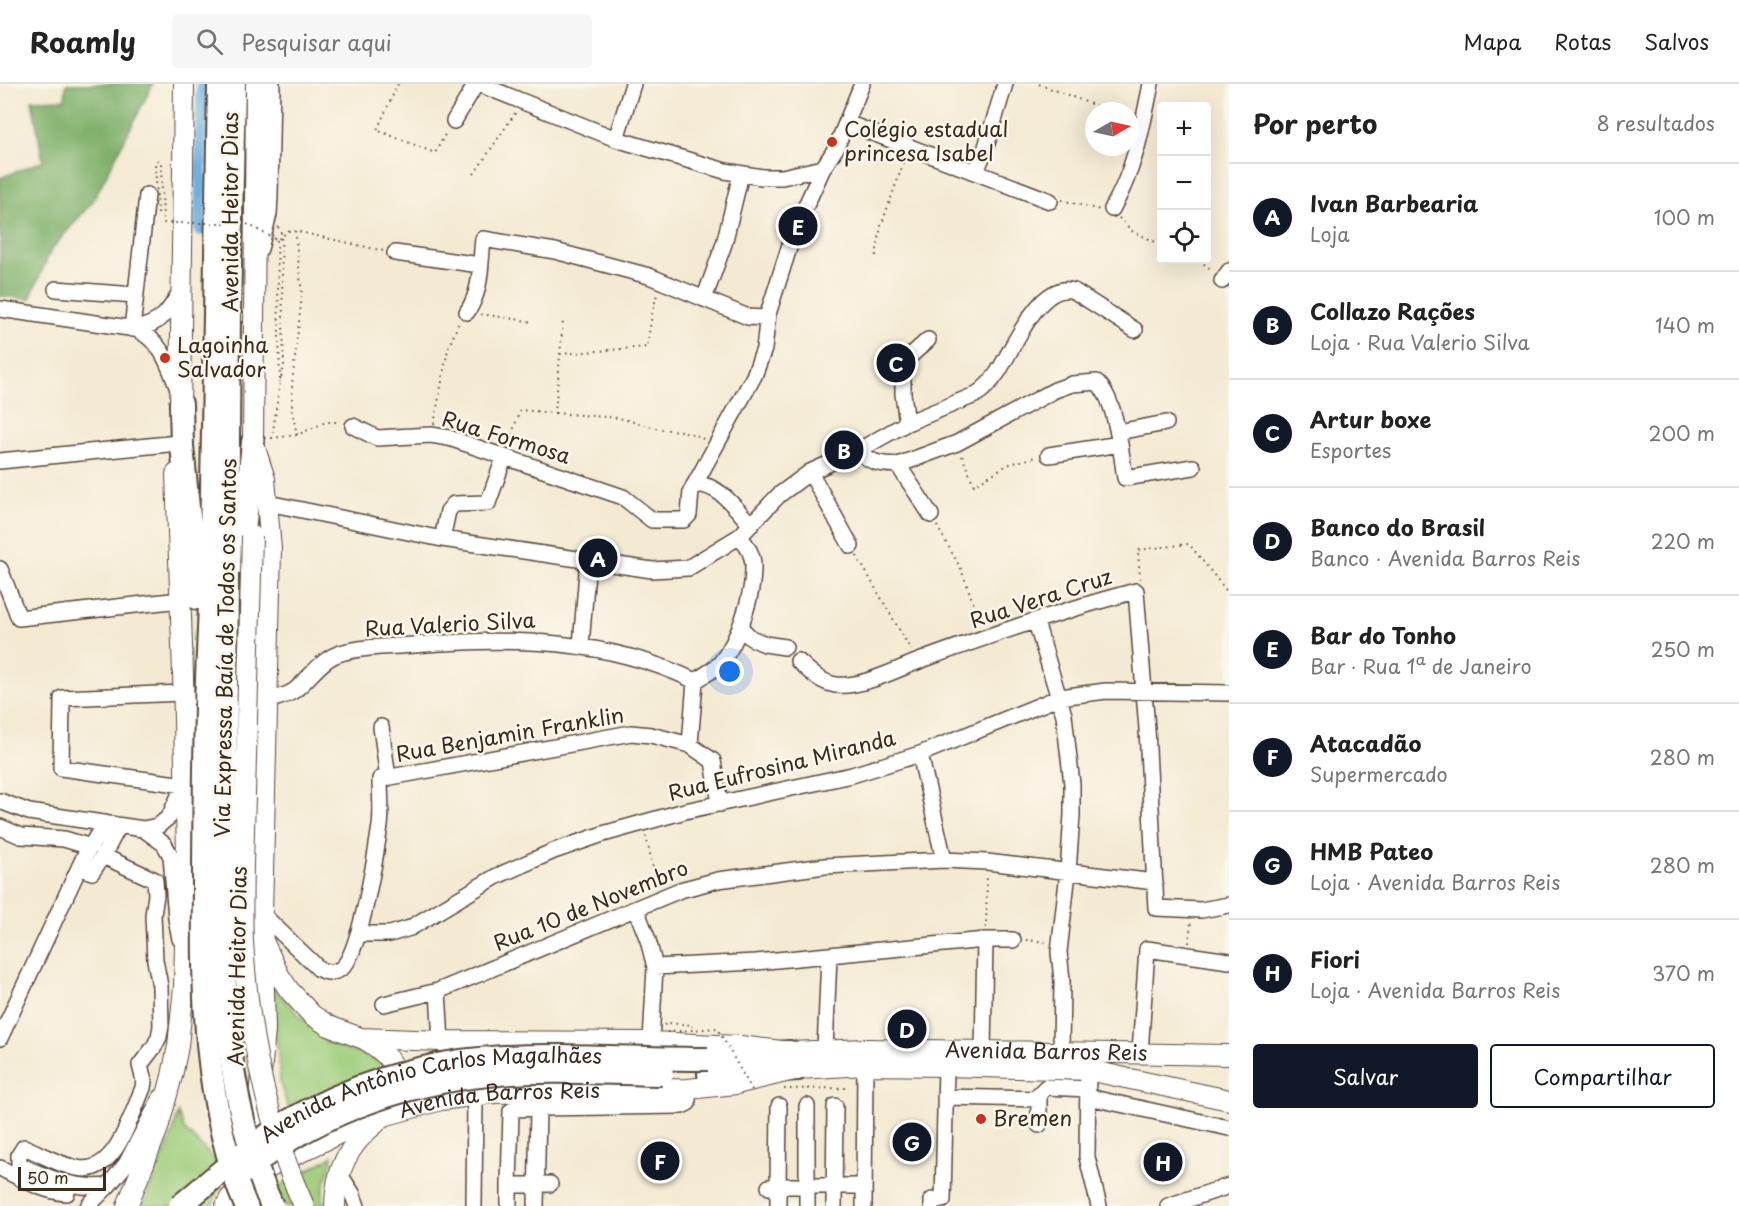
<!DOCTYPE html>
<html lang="pt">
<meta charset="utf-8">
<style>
:root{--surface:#fff;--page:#f6f6f6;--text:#222;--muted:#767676;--line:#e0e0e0;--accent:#111827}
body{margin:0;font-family:"Playpen Sans",sans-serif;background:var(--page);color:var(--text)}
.controls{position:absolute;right:18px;top:18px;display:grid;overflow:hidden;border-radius:6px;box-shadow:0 6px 24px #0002}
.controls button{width:54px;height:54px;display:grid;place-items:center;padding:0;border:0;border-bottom:2px solid var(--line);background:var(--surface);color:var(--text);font:30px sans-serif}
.compass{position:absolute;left:1085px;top:18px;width:54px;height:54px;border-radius:50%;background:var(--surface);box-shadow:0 6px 24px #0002;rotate:81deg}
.scale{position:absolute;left:18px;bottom:15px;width:88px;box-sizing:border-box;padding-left:6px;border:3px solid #3b2a1e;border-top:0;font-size:16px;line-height:21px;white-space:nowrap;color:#3b2a1e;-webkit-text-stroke:4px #fbf7ec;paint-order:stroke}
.you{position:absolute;left:730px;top:588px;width:21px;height:21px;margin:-15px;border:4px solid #fff;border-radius:50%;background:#1a73e8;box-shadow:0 0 0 9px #1a73e833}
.badge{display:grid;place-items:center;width:39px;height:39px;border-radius:50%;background:var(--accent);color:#fff;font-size:20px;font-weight:700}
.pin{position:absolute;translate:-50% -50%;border:3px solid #fff;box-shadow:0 2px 6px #0006}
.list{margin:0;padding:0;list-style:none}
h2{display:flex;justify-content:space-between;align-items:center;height:78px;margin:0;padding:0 24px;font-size:26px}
h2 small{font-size:20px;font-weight:400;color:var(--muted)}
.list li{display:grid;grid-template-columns:39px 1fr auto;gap:18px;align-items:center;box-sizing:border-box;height:108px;padding:0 24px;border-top:2px solid var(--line)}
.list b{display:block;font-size:22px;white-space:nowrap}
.list p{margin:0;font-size:20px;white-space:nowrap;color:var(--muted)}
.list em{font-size:20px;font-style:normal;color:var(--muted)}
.actions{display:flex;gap:12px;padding:18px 24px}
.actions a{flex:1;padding:14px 0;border:2px solid var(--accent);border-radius:6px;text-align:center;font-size:21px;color:var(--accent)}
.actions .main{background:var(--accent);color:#fff}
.icon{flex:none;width:33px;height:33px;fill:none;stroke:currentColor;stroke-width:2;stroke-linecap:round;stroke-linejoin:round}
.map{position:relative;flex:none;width:1229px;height:1122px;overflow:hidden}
header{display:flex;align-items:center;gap:36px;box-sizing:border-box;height:84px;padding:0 30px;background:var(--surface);border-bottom:2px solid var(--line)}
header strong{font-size:28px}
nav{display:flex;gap:33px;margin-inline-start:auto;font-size:21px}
.search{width:420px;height:54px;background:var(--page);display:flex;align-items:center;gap:15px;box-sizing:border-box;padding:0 21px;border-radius:6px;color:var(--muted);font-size:22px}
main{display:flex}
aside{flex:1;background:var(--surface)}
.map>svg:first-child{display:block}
.green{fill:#9fcd7b;stroke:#6d7c4c;stroke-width:1.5}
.forest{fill:#7fb06b;stroke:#5d6d44;stroke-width:1.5}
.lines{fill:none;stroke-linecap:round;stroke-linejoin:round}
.canal{stroke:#6db1e2;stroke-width:12}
.minor-casing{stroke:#574739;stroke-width:18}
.major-casing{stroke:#574739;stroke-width:22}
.highway-casing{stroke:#574739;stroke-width:26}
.path{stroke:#574739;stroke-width:2;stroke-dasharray:1.5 4.5;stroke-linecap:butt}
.minor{stroke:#fff;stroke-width:15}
.major{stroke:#fff;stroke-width:20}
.highway{stroke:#fff;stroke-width:22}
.major-bridge-casing{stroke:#574739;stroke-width:22;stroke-linecap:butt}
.highway-bridge-casing{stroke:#574739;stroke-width:26;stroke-linecap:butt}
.path-bridge{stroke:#574739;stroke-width:2;stroke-dasharray:1.5 4.5;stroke-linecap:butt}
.major-bridge{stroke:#fff;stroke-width:20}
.highway-bridge{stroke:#fff;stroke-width:22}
.poi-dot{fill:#c8321e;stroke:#fbf7ec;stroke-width:2}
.labels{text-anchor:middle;stroke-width:5;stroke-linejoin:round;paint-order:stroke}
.poi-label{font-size:21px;fill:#3b2a1e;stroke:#fbf7ec;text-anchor:start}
.street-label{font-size:21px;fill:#3b2a1e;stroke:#fbf7ec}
</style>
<header>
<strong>Roamly</strong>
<div class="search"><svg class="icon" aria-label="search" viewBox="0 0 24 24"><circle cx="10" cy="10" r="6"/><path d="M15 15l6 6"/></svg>Pesquisar aqui</div>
<nav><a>Mapa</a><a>Rotas</a><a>Salvos</a></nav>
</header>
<main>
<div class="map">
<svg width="1229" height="1122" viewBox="0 0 1229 1122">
<rect width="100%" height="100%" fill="#fbf7ec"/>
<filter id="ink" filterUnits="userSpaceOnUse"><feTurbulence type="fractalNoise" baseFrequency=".0167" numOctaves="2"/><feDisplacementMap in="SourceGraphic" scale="12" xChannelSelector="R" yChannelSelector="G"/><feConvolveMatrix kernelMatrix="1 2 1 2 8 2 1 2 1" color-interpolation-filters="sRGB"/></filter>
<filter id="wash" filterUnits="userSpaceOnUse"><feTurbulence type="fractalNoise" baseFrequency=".008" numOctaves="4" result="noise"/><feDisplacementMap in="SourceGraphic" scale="24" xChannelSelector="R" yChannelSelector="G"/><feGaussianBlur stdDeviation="1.35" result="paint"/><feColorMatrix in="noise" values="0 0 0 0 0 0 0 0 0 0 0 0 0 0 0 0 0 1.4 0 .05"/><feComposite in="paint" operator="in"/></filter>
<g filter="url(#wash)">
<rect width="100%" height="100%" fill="#f4ead3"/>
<path class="green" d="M 273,904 L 325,958 L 374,975 L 386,990 L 302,1067 L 280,999 Z
M 178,1029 L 184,1045 L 215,1076 L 222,1097 L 212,1122 L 142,1122 L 172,1051 Z
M 333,1072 L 323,1107 L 323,1122 L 257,1122 L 265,1110 Z"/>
<path class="forest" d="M 66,0 L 153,0 L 93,117 L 51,166 L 30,215 L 0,212 L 0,94 L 43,77 L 32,16 L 65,15 Z"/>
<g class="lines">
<path class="canal" d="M 200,146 L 202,0"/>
</g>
</g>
<g filter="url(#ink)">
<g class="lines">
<defs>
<path id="minor" d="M 479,0 L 616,55 L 725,87 L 762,93 L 782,93 L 823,84
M 454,37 L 476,0
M 847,39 L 1050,117
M 616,55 L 633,0
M 976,88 L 986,63 L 1005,0
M 1112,125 C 1135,85 1142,44 1151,0
M 260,165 L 269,130 L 270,112 L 272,0
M 395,169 L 480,181
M 1222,197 L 1229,187
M 56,205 L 135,211
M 704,215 L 724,160 L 741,90
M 0,225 L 136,245 C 162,258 168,279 178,305
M 467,228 C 482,207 480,180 483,155 L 555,167 L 649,192 L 748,233 L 763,234 L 768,230
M 132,245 L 147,111
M 136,245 C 162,239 169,228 181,206
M 907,339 L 903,310 L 903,292 L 899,282 L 928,256
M 353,342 L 377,354 L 431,351 L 449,354 L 623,413 L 652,436 L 684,436 L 689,431 L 691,407 L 754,292 L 764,265 L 768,230 L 794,148 L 823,84 L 836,64 L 862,0
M 1118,348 L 1166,339
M 1120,360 L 1125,394 L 1193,383
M 859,366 C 870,380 882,380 898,381 L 931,431
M 0,377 L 178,359
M 898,381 L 957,359 L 1055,306 L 1072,300 L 1097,298 C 1112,313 1116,340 1120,360 L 1049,371
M 810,388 L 851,462
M 694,401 C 717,397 737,426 751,441
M 268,419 L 442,455 L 652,486 L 688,484 L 740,452
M 442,455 L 448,427 L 454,420 L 488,419 L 504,374
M 0,485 L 19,534 L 180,516
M 1036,538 L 1064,631 L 1072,700 L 1072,731 L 1068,788 L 1059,868 L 1062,896 L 1061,968
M 740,543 L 751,554 L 765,560 L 785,563
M 581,561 L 588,476
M 798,577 C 809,587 821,599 836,601 C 861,604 895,586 919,577 C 990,551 1063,526 1136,507 L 1147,645 L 1156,824 L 1201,826 L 1229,821
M 695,597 C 704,591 715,586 721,578 C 739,556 754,509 753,481 C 753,470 746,461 740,452 L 779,411 L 810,388 L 859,366 L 907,339 L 975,311 C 985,305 992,297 998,288 C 1013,265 1040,196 1074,207 L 1135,246
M 266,617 C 275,614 288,612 295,606 C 310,594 322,574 341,569 C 364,562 390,563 414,561 C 510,553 607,554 695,597
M 381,643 L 388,694
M 690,661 L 713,677 L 720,720
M 920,670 L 944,776
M 0,717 L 29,728 L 143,745 L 158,742 L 169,733 L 184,701 L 61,684 L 62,614 L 183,609
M 0,743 L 21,752 L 64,755 L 91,763
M 143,745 L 164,760 L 171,772 L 176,834 L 180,855
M 103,772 L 119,742
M 80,783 L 92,788 L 103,772 L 155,796 L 156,811 L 153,831 L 155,876 L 160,902 L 161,942 L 159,953 L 154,963 L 140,981 L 144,997 L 143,1004 C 131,1031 115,1093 77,1084 C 59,1081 41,1070 24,1063 L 19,1071 L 19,1080 L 23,1083 C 52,1095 76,1106 108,1102 L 126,1080 L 161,1013
M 636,825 L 648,856 L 655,883 L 651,958
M 262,830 L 319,885 C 328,890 337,889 344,882 C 361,862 376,771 380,742 C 382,727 380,711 380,695 L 631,649 L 651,651 L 690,661 L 695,597
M 358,850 L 390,850 L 410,844 L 497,792 L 554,767 L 603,750 L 685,727 L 852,691 L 920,670 L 1060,613 L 1106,607 L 1229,609
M 655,883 L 756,878 L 985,856 L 1013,856
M 438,907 L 441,957
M 384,920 L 438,907 L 680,806 L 718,796 L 825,782 L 944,776 L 987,778 L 1155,798
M 0,954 L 84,773 L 105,739
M 825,966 L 829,872
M 983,967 L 985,856
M 1140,969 L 1147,865 L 1229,877
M 1088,986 L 1087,1073 L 1099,1122
M 945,1013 L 1039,1015
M 1088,1013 L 1229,1044
M 1039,1041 L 1039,1010 L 1046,1003 L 1088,1005
M 0,1084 C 21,1094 44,1108 67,1109
M 339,1089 L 352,1109 L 357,1122
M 509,1101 L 511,1027 L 515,1025 L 538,1024
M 769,1103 L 778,1102 L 779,1022
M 88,1122 L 108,1102
M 474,1122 L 475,1011
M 509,1122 L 509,1101 L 550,1100
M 536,1122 L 538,1024 L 682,1022 L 688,1019 L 688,1005
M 778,1122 L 778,1102 L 864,1102
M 807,1122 L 807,1022
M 834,1122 L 835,1022
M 864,1122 L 865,981
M 932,1122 L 932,1116 L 943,1116 L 946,982
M 1168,1122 L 1229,1102"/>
<g id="major">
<path d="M 180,333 L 184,0"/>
<path id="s1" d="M 231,830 L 242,834 L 254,844 L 262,855 L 279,891 L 289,906 L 312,931 L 329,942 L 361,954 L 441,957 L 651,958 L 740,962 L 790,968 L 866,965 L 1229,971"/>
<path d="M 364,955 C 384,967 399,980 400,1006"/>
<path d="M 248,1061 L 259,1012 L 265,946 L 262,830 L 271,465 L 265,395 L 253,358 L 256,0"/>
<path d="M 127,1122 L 158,1044 L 172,992 L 178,962 L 184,903 L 187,773 L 183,590 L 176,390"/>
<path id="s2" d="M 226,1122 L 230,1114 L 250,1097 L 272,1082 L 348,1045 L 387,1031 L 441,1016 L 494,1009 L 688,1005 L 736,1000 L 798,985 L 865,981 L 946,982 L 1088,986 L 1229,1016"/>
<path d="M 335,1122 C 335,1087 349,1060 376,1039"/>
</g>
<path id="highway" d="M 181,320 L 182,362 L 197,514
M 241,478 L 253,358
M 206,620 L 210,520 L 219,0
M 226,620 L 229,227 L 234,0
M 717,974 L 790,968
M 709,990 L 798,985"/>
</defs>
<use href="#minor" class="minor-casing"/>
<use href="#major" class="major-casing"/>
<use href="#highway" class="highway-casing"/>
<path class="path" d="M 398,0 L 377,46 L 435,69 L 447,47
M 1039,0 L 1109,27
M 474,90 L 516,28
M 1062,116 L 1100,126
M 1119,134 L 1132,147 L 1162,161
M 278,143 L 281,147 L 284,282 L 280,298
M 277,156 L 280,298 L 272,354 L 297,351 L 326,338 L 340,338
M 876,172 L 881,142 L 905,75
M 1199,176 L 1213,187
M 481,230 L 534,238
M 560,270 L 647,263 L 652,230 L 657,210
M 555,329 L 619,334 L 659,345 L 681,347 L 696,351 L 705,356
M 434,340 L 448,265 L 459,238
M 297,351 L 292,326 L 292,300 L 302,211 L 295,147 L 384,167
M 508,362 L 520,326 L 555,329 L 563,237
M 962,372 L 974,401 L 1007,381 L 1035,373
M 937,442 L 961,485 L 981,540
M 857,472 L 911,566
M 1140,495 L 1138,466 L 1189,460 L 1229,510
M 646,752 L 657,802
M 986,844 L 987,790
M 1026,856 L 1047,858
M 1189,859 L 1191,837
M 664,941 L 668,939 L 692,941 L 692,943
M 784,1005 L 850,1004"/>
<use href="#minor" class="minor"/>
<use href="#major" class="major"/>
<use href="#highway" class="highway"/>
<defs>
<path id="major-bridge" d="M 252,452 C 250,538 247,625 245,711 C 244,760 241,809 243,857 C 248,949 266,1038 304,1122"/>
<g id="highway-bridge">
<path d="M 206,620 C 205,681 204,742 204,803 C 203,909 203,1022 246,1122"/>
<path d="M 226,620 C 225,677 224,735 223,792 C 222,905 225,1017 272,1122"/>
<path d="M 241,1090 C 311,1033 398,1000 488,991 C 545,985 604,989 662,990"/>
<path id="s3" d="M 180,1122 C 215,1093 249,1062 287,1038 C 348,1002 419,979 490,974 C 562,969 635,975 708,975"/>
</g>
</defs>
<use href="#major-bridge" class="major-bridge-casing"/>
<use href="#highway-bridge" class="highway-bridge-casing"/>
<path class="path-bridge" d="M 158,130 L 155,79 L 158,76 L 161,79 L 163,139 L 245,139 L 277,156 L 290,146
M 667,948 L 717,944 L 752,1006"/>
<use href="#major-bridge" class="major-bridge"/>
<use href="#highway-bridge" class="highway-bridge"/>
</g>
</g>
<g class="poi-dot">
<circle cx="832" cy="58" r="6"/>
<circle cx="165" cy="274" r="6"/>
<circle cx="981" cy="1035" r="6"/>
</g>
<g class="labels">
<g class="poi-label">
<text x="844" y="53">Colégio estadual<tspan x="844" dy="24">princesa Isabel</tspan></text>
<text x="177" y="269">Lagoinha<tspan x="177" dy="24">Salvador</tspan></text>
<text x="993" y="1042">Bremen</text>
</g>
<g class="street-label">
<text transform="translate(231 128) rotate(-90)" y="7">Avenida Heitor Dias</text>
<text transform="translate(506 354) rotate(17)" y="7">Rua Formosa</text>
<text transform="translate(1041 515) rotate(-18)" y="7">Rua Vera Cruz</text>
<text transform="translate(450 541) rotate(-3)" y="7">Rua Valerio Silva</text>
<text transform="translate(226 564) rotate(-89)" y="7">Via Expressa Baía de Todos os Santos</text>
<text transform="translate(510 651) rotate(-10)" y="7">Rua Benjamin Franklin</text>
<text transform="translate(782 682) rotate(-14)" y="7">Rua Eufrosina Miranda</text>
<text transform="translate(591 822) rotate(-22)" y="7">Rua 10 de Novembro</text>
<text transform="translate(238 882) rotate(-89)" y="7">Avenida Heitor Dias</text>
<text dy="7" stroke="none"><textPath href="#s1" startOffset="873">Avenida Barros Reis</textPath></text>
<text dy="7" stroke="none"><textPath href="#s3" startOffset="285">Avenida Antônio Carlos Magalhães</textPath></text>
<text dy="7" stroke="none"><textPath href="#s2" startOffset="302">Avenida Barros Reis</textPath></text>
</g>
</g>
</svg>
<div class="controls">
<button>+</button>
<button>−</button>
<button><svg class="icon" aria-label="locate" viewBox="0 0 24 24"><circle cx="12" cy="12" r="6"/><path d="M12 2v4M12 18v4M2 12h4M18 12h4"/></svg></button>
</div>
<svg class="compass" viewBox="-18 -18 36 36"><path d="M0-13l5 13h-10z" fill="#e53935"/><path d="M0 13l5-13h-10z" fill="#767676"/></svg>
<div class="scale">50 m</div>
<div class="you"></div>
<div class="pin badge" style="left:598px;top:474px">A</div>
<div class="pin badge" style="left:844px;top:366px">B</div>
<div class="pin badge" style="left:896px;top:279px">C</div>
<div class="pin badge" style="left:907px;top:945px">D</div>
<div class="pin badge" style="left:798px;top:142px">E</div>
<div class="pin badge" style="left:660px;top:1077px">F</div>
<div class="pin badge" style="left:912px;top:1058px">G</div>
<div class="pin badge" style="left:1163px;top:1078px">H</div>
</div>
<aside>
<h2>Por perto<small>8 resultados</small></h2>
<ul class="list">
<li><span class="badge">A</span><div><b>Ivan Barbearia</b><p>Loja</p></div><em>100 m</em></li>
<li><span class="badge">B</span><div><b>Collazo Rações</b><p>Loja · Rua Valerio Silva</p></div><em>140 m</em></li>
<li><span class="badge">C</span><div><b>Artur boxe</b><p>Esportes</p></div><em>200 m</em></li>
<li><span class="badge">D</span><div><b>Banco do Brasil</b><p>Banco · Avenida Barros Reis</p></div><em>220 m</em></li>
<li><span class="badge">E</span><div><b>Bar do Tonho</b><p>Bar · Rua 1ª de Janeiro</p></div><em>250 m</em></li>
<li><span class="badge">F</span><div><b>Atacadão</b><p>Supermercado</p></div><em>280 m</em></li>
<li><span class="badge">G</span><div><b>HMB Pateo</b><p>Loja · Avenida Barros Reis</p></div><em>280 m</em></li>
<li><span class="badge">H</span><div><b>Fiori</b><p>Loja · Avenida Barros Reis</p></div><em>370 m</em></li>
</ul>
<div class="actions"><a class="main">Salvar</a><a>Compartilhar</a></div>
</aside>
</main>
